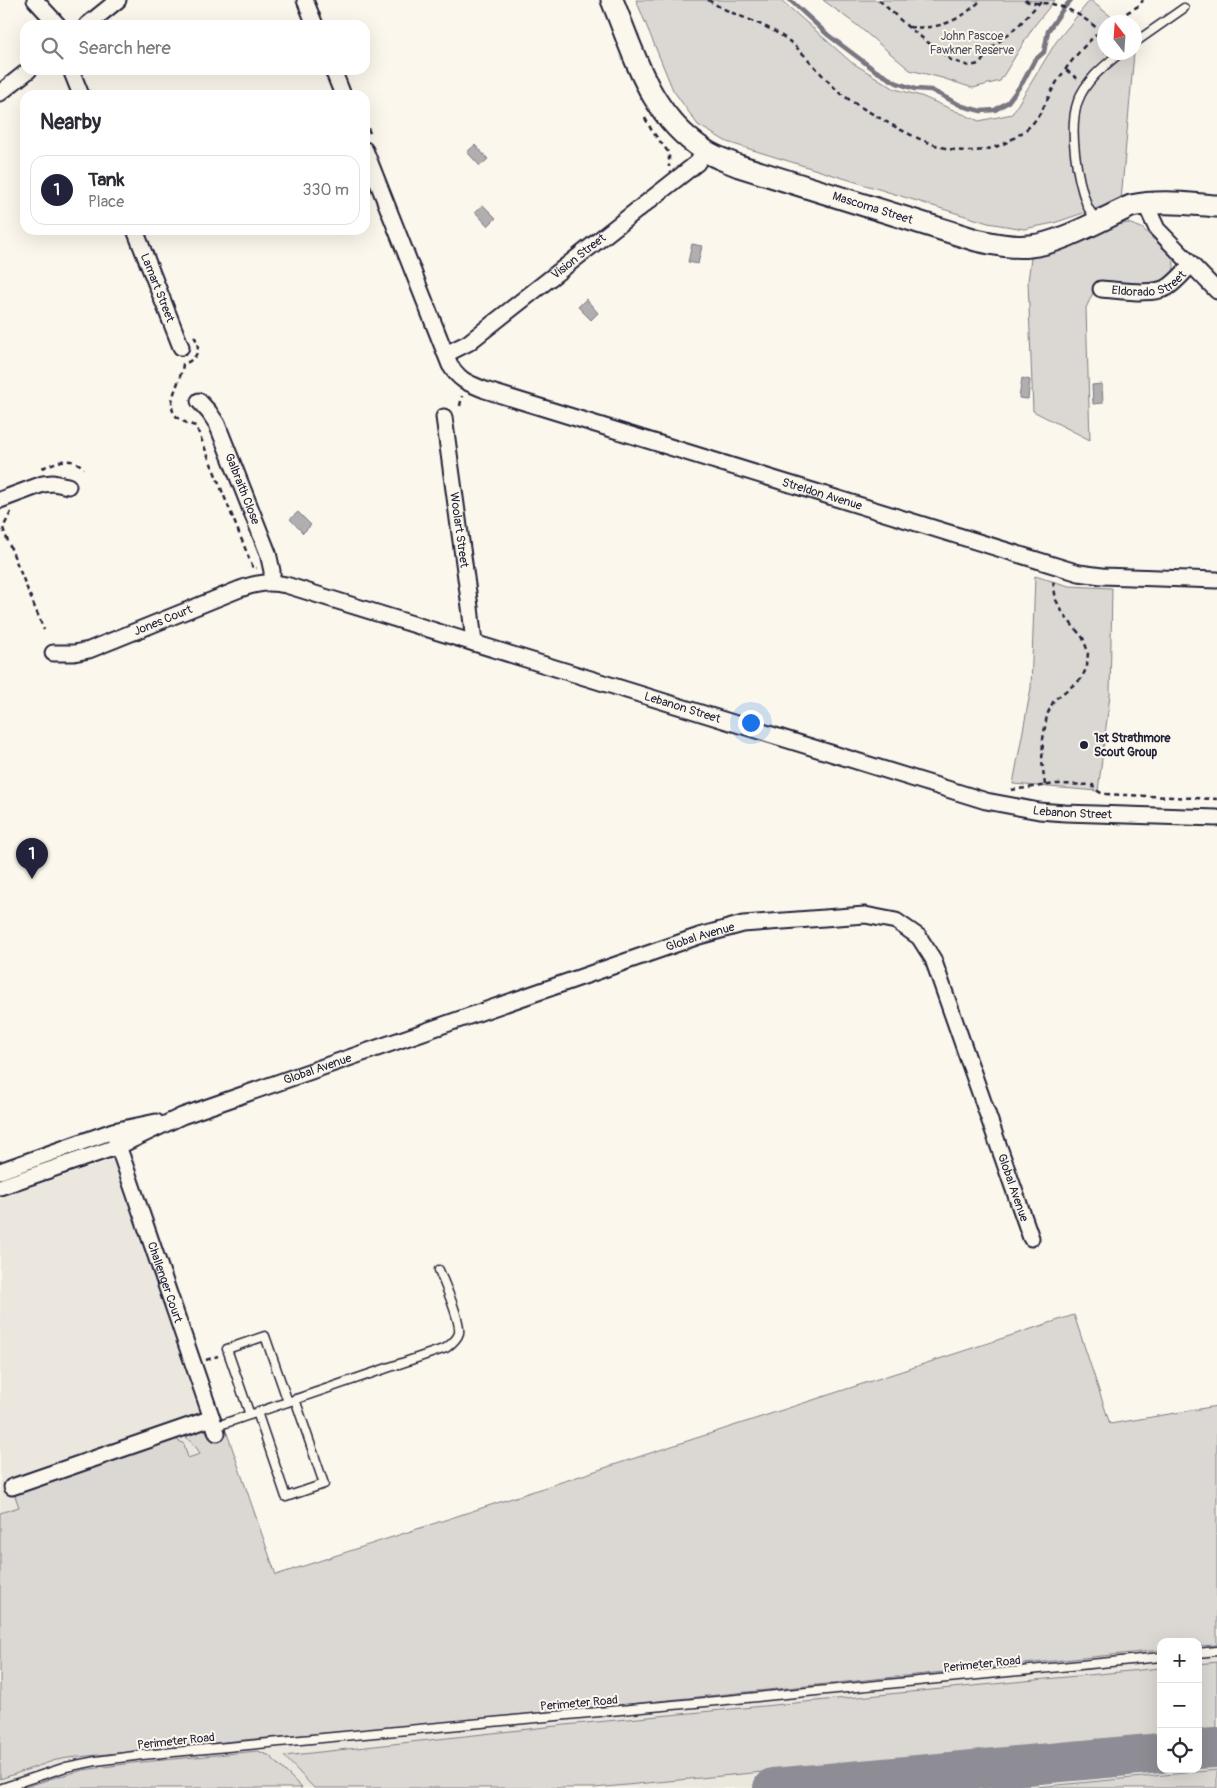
<!DOCTYPE html>
<meta charset="utf-8">
<style>
:root{--surface:#fff;--page:#f7f7f7;--text:#2b2b33;--muted:#7c7c81;--line:#e1e1e2;--accent:#22223b}
body{margin:0;font-family:Pangolin,sans-serif;background:var(--page);color:var(--text)}
.controls{position:absolute;right:15px;bottom:15px;display:grid;overflow:hidden;border-radius:10px;box-shadow:0 5px 20px #0002}
.controls button{width:45px;height:45px;display:grid;place-items:center;padding:0;border:0;border-bottom:1px solid var(--line);background:var(--surface);color:var(--text);font:25px sans-serif}
.compass{position:absolute;left:1097px;top:15px;width:45px;height:45px;border-radius:50%;background:var(--surface);box-shadow:0 5px 20px #0002;rotate:343deg}
.you{position:absolute;left:750px;top:722px;width:18px;height:18px;margin:-12px;border:4px solid #fff;border-radius:50%;background:#1a73e8;box-shadow:0 0 0 8px #1a73e833}
.badge{display:grid;place-items:center;width:32px;height:32px;border-radius:50%;background:var(--accent);color:#fff;font-size:16px;font-weight:700}
.pin{position:absolute;translate:-50% -41px;filter:drop-shadow(0 1px 2px #0008)}
.pin::after{content:'';position:absolute;top:26px;width:18px;height:15px;background:inherit;clip-path:polygon(0 0,100% 0,50% 100%)}
.list{margin:0;padding:0;list-style:none}
h2{display:flex;justify-content:space-between;align-items:center;height:65px;margin:0;padding:0 20px;font-size:21px}
h2 small{font-size:16px;font-weight:400;color:var(--muted)}
.list li{display:grid;grid-template-columns:32px 1fr auto;gap:15px;align-items:center;box-sizing:border-box;height:70px;margin:0 10px 10px;padding:0 10px;border:1px solid var(--line);border-radius:15px}
.list b{display:block;font-size:19px;white-space:nowrap}
.list p{margin:0;font-size:16px;white-space:nowrap;color:var(--muted)}
.list em{font-size:16px;font-style:normal;color:var(--muted)}
.icon{flex:none;width:28px;height:28px;fill:none;stroke:currentColor;stroke-width:2;stroke-linecap:round;stroke-linejoin:round}
.map{position:relative;flex:none;width:1217px;height:1788px;overflow:hidden}
.search{position:absolute;background:var(--surface);box-shadow:0 5px 20px #0002;left:20px;top:20px;width:350px;height:55px;display:flex;align-items:center;gap:12px;box-sizing:border-box;padding:0 18px;border-radius:15px;color:var(--muted);font-size:19px}
.panel{position:absolute;background:var(--surface);box-shadow:0 5px 20px #0002;left:20px;top:90px;width:350px;height:145px;border-radius:15px}
.map>svg:first-child{display:block}
.built{fill:#ebe7df}
.green{fill:#dbd8d3;stroke:#7e7d87}
.water{fill:#b1aeb0;stroke:#787681}
.lines{fill:none;stroke-linecap:round;stroke-linejoin:round}
.stream{stroke:#787681;stroke-width:4.5}
.taxiway{stroke:#8e8c94;stroke-width:40}
.service-casing{stroke:#22223b;stroke-width:11}
.minor-casing{stroke:#22223b;stroke-width:19}
.secondary-casing{stroke:#22223b;stroke-width:25}
.path{stroke:#22223b;stroke-width:2.5;stroke-dasharray:5 4;stroke-linecap:butt}
.service{stroke:#fbf7ec;stroke-width:8}
.minor{stroke:#fbf7ec;stroke-width:15}
.secondary{stroke:#fbf7ec;stroke-width:21}
.poi-dot{fill:#22223b;stroke:#fbf7ec;stroke-width:2}
.labels{text-anchor:middle;stroke-width:4;stroke-linejoin:round;paint-order:stroke}
.park-label{font-size:12px;fill:#505061;stroke:#fbf7ec}
.street-label{font-size:12px;fill:#22223b;stroke:#fbf7ec}
.poi-label{font-size:12px;font-weight:bold;fill:#22223b;stroke:#fbf7ec;text-anchor:start}
</style>
<div class="map">
<svg width="1217" height="1788" viewBox="0 0 1217 1788">
<rect width="100%" height="100%" fill="#fbf7ec"/>
<filter id="ink" filterUnits="userSpaceOnUse"><feTurbulence type="fractalNoise" baseFrequency=".02" numOctaves="2"/><feDisplacementMap in="SourceGraphic" scale="10" xChannelSelector="R" yChannelSelector="G"/><feConvolveMatrix kernelMatrix="1 2 1 2 8 2 1 2 1" color-interpolation-filters="sRGB"/></filter>
<g filter="url(#ink)">
<path class="built" d="M 132,1153 L 326,1724 L 1161,1646 L 1161,1769 L 1198,1769 L 1198,1642 L 1217,1640 L 1217,1788 L 0,1788 L 0,1197 Z"/>
<path class="green" d="M 636,0 L 781,0 L 851,62 L 895,89 L 921,96 L 979,121 L 1012,114 L 1056,42 L 1090,0 L 1118,22 L 1104,22 L 1104,52 L 1134,53 L 1121,200 L 1054,223 L 1024,229 L 988,223 L 727,142 L 698,125 L 673,90 Z
M 823,0 L 1055,0 L 1034,26 L 1000,81 L 973,88 L 942,78 L 910,70 L 858,26 Z
M 1128,223 L 1142,228 L 1172,257 C 1178,270 1170,280 1157,285 C 1150,288 1109,284 1097,284 L 1086,308 L 1090,440 L 1033,411 L 1028,281 L 1031,258 L 1056,251 L 1117,225 Z
M 1035,576 L 1069,586 L 1112,588 L 1110,695 L 1098,791 L 1013,784 L 1031,688 Z
M 1074,1315 L 1110,1424 L 1217,1406 L 1217,1645 L 1198,1646 L 1198,1642 L 1161,1642 L 1161,1650 L 411,1726 L 254,1739 L 68,1758 L 56,1760 L 0,1779 L 0,1513 L 19,1507 L 14,1493 L 172,1437 L 184,1444 L 188,1458 L 200,1454 C 198,1447 189,1442 184,1434 L 205,1427 L 209,1438 L 227,1433 L 276,1575 Z
M 1217,1662 L 1217,1729 L 1198,1730 L 1198,1664 Z
M 1161,1668 L 1161,1734 L 595,1788 L 314,1788 L 284,1756 L 565,1725 Z
M 258,1751 L 270,1756 L 302,1788 L 23,1788 L 56,1777 L 84,1770 L 132,1763 Z
M 1217,1770 L 1217,1788 L 1025,1788 L 1026,1788 Z"/>
<path class="water" d="M 475,145 L 488,159 L 480,166 L 467,152 Z
M 483,205 L 496,218 L 488,226 L 475,212 Z
M 692,244 L 702,246 L 698,264 L 688,262 Z
M 586,299 L 598,313 L 591,320 L 578,307 Z
M 1022,378 L 1030,380 L 1028,399 L 1019,398 Z
M 1102,384 L 1103,403 L 1093,404 L 1092,385 Z
M 298,512 L 311,525 L 303,533 L 290,519 Z"/>
<g class="lines">
<path class="stream" d="M 790,0 L 828,35 L 876,71 L 897,83 L 915,89 L 931,90 L 962,106 L 981,111 L 995,110 L 1008,102 L 1023,82 L 1034,61 L 1044,52 L 1048,31 L 1063,9 L 1071,0"/>
<path class="taxiway" d="M 1198,1749 L 1217,1748
M 773,1788 L 1161,1753"/>
<defs>
<path id="service" d="M 1134,43 L 1184,8
M 1097,221 C 1094,216 1089,211 1087,205 C 1077,179 1068,128 1078,101 C 1086,80 1104,66 1121,52
M 257,1412 L 286,1497 L 324,1484 L 295,1399
M 250,1415 L 227,1349 L 265,1336 L 288,1402
M 214,1427 L 446,1348 C 451,1344 457,1340 459,1333 C 461,1320 444,1283 439,1270
M 1198,1653 L 1217,1651
M 2,1788 L 66,1767 L 96,1761 L 142,1755 L 716,1701 L 1161,1657"/>
<g id="minor">
<path d="M 35,0 L 58,25"/>
<path d="M 305,0 L 315,25"/>
<path d="M 87,25 L 118,0"/>
<path d="M 71,70 L 81,95"/>
<path d="M 333,70 L 343,95"/>
<path d="M 0,93 L 29,70"/>
<path id="s1" d="M 365,150 L 450,365 C 460,381 468,383 485,390 L 1079,573 L 1102,576 L 1217,580"/>
<path d="M 1145,203 L 1157,229 L 1217,291"/>
<path id="s2" d="M 135,230 L 181,347"/>
<path id="s3" d="M 1101,289 C 1120,290 1151,296 1168,287 C 1177,281 1184,272 1191,265"/>
<path id="s4" d="M 446,354 L 468,343 L 697,163 L 705,151"/>
<path id="s5" d="M 199,401 L 209,412 L 217,424 L 268,553 L 272,571 L 272,582"/>
<path id="s6" d="M 444,417 L 470,607 L 474,643"/>
<path d="M 0,500 L 43,484 L 53,483 L 68,486"/>
<path id="s7" d="M 53,653 L 74,653 L 89,650 L 240,589 C 257,583 269,581 286,585 L 986,801 L 1039,811 L 1065,813 L 1217,818"/>
<path id="s8" d="M 113,1131 L 217,1433"/>
<path d="M 0,1171 L 113,1131 L 156,1122"/>
<path id="s9" d="M 0,1187 L 119,1146 L 182,1116 L 699,936 L 743,924 L 865,915 L 896,921 L 919,937 L 933,959 L 1031,1238"/>
<path d="M 12,1487 L 212,1418"/>
</g>
<g id="secondary">
<path id="s10" d="M 612,0 C 636,58 649,114 704,150 C 714,157 727,161 739,166 L 976,240 C 994,244 1012,248 1030,246 C 1059,244 1104,218 1131,206 C 1160,200 1188,204 1217,206"/>
</g>
</defs>
<use href="#service" class="service-casing"/>
<use href="#minor" class="minor-casing"/>
<use href="#secondary" class="secondary-casing"/>
<path class="path" d="M 708,0 C 734,17 765,22 789,41 C 809,57 823,79 843,95 C 856,105 871,113 885,121 C 934,149 980,169 1029,127 C 1041,116 1047,99 1055,85 C 1068,64 1085,43 1104,28
M 879,0 L 908,27 L 951,60 L 969,66 L 980,64 L 989,50 L 1018,26 L 1042,0
M 1025,0 C 1031,5 1044,2 1052,4 C 1070,8 1087,19 1100,31
M 1111,22 L 1140,5 L 1143,0
M 909,27 C 938,30 960,21 981,0
M 1066,70 L 1078,79
M 645,118 L 652,131 L 669,153 L 669,167
M 365,120 L 371,136
M 194,336 C 202,349 197,360 183,364 C 180,390 153,415 196,426 L 253,568 L 257,568
M 460,406 L 462,396
M 42,468 C 57,462 70,455 84,468
M 11,512 L 3,528 L 5,534 L 44,630
M 1045,785 L 1042,762 L 1043,739 L 1047,715 L 1054,700 L 1081,679 L 1087,667 L 1088,652 L 1083,638 L 1064,615 L 1056,600 L 1053,581
M 1011,790 L 1056,784 L 1093,785 L 1094,789 L 1103,794 L 1217,799
M 206,1360 L 218,1356"/>
<use href="#service" class="service"/>
<use href="#minor" class="minor"/>
<use href="#secondary" class="secondary"/>
</g>
</g>
<circle class="poi-dot" cx="1084" cy="745" r="5"/>
<g class="labels">
<g class="park-label">
<text x="972" y="40">John Pascoe<tspan x="972" dy="14">Fawkner Reserve</tspan></text>
</g>
<g class="street-label">
<text dy="4" stroke="none"><textPath href="#s10" startOffset="358">Mascoma Street</textPath></text>
<text dy="4" stroke="none"><textPath href="#s4" startOffset="165">Vision Street</textPath></text>
<text dy="4" stroke="none"><textPath href="#s3" startOffset="50">Eldorado Street</textPath></text>
<text dy="4" stroke="none"><textPath href="#s2" startOffset="62">Lamart Street</textPath></text>
<text dy="4" stroke="none"><textPath href="#s5" startOffset="99">Galbraith Close</textPath></text>
<text dy="4" stroke="none"><textPath href="#s1" startOffset="628">Streldon Avenue</textPath></text>
<text dy="4" stroke="none"><textPath href="#s6" startOffset="114">Woolart Street</textPath></text>
<text dy="4" stroke="none"><textPath href="#s7" startOffset="116">Jones Court</textPath></text>
<text dy="4" stroke="none"><textPath href="#s7" startOffset="661">Lebanon Street</textPath></text>
<text dy="4" stroke="none"><textPath href="#s7" startOffset="1066">Lebanon Street</textPath></text>
<text dy="4" stroke="none"><textPath href="#s9" startOffset="744">Global Avenue</textPath></text>
<text dy="4" stroke="none"><textPath href="#s9" startOffset="339">Global Avenue</textPath></text>
<text dy="4" stroke="none"><textPath href="#s9" startOffset="1239">Global Avenue</textPath></text>
<text dy="4" stroke="none"><textPath href="#s8" startOffset="160">Challenger Court</textPath></text>
<text transform="translate(982 1664) rotate(-6)" y="4">Perimeter Road</text>
<text transform="translate(579 1703) rotate(-5)" y="4">Perimeter Road</text>
<text transform="translate(176 1741) rotate(-6)" y="4">Perimeter Road</text>
</g>
<g class="poi-label">
<text x="1094" y="742">1st Strathmore<tspan x="1094" dy="14">Scout Group</tspan></text>
</g>
</g>
</svg>
<div class="controls">
<button>+</button>
<button>−</button>
<button><svg class="icon" aria-label="locate" viewBox="0 0 24 24"><circle cx="12" cy="12" r="6"/><path d="M12 2v4M12 18v4M2 12h4M18 12h4"/></svg></button>
</div>
<svg class="compass" viewBox="-18 -18 36 36"><path d="M0-13l5 13h-10z" fill="#e53935"/><path d="M0 13l5-13h-10z" fill="#7c7c81"/></svg>
<div class="you"></div>
<div class="pin badge" style="left:32px;top:879px">1</div>
<div class="search"><svg class="icon" aria-label="search" viewBox="0 0 24 24"><circle cx="10" cy="10" r="6"/><path d="M15 15l6 6"/></svg>Search here</div>
<section class="panel">
<h2>Nearby<small></small></h2>
<ul class="list">
<li><span class="badge">1</span><div><b>Tank</b><p>Place</p></div><em>330 m</em></li>
</ul>
</section>
</div>
